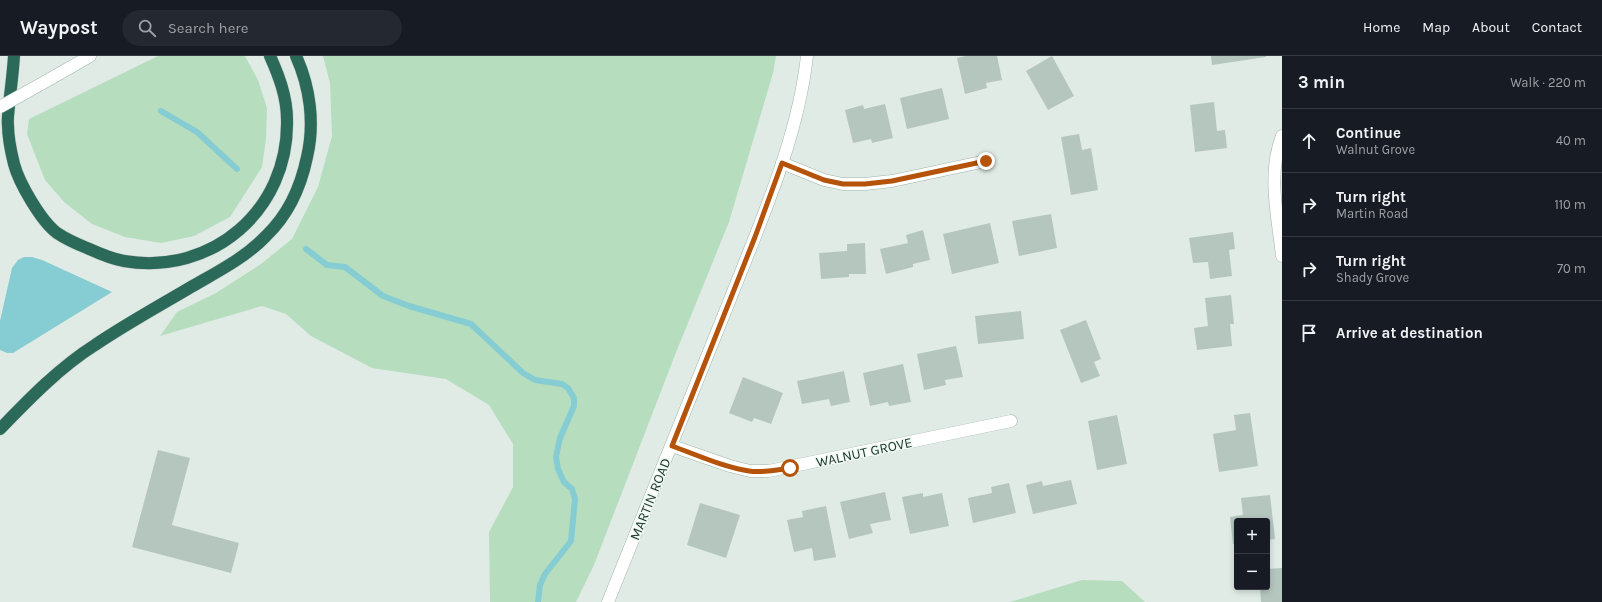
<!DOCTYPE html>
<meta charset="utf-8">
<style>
:root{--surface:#171b24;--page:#242831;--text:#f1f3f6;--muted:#9ea1a6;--line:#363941}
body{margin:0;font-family:Karla,sans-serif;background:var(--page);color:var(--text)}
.controls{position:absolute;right:12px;bottom:12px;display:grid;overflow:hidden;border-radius:4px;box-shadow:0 2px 6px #0003}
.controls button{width:36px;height:36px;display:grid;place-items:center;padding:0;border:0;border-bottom:1px solid var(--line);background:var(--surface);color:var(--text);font:20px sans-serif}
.stop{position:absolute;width:12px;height:12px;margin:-9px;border:3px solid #b45309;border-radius:50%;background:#fff}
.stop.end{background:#b45309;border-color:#fff;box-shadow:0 1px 4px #0008}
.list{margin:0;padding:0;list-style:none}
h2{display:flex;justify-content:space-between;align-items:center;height:52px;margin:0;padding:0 16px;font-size:17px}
h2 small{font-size:13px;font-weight:400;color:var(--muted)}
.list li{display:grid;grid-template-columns:26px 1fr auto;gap:12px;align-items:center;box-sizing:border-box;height:64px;padding:0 16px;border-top:1px solid var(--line)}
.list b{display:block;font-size:15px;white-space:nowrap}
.list p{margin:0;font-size:13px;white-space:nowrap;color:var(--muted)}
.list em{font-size:13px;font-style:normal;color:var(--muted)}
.icon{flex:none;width:22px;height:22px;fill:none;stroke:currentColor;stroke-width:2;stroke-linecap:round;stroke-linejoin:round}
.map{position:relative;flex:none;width:1282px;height:546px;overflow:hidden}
header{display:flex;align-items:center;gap:24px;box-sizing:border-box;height:56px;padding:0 20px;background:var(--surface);border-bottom:1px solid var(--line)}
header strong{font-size:19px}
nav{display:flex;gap:22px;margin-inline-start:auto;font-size:14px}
.search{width:280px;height:36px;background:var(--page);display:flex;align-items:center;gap:10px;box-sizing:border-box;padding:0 14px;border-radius:22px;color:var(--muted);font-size:15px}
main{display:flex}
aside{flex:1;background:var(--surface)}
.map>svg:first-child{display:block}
.green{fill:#b7ddbf}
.water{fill:#85ccd3}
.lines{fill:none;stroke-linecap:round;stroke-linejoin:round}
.stream{stroke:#85ccd3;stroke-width:6}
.building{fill:#b5c6be}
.street-casing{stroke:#a3b3ac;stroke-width:13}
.secondary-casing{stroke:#9eb7ad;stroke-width:13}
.highway-casing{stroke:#c1c8c6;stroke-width:13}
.street{stroke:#fff;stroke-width:12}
.secondary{stroke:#fff;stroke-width:12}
.highway{stroke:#2b6958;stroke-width:12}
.secondary-bridge-casing{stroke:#9eb7ad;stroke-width:13;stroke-linecap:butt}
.secondary-bridge{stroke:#fff;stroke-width:12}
.route{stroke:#b45309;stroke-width:5}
.labels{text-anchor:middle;stroke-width:3;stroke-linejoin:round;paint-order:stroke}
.street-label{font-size:14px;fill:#203c33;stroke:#f0f8f3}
</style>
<header>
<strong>Waypost</strong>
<div class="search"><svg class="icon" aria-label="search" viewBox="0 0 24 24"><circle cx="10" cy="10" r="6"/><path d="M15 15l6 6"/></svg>Search here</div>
<nav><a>Home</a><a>Map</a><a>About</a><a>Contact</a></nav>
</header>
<main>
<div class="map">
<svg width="1282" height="546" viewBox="0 0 1282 546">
<rect width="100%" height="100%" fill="#e0ebe5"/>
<path class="green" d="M 158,0 L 245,0 L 258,24 L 267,52 L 266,83 L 262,111 L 230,161 L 194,180 L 161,187 L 125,181 L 92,168 L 64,146 L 45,124 L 27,78 L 29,63 Z
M 323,0 L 776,0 L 773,17 L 729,166 L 675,299 L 594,509 L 576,546 L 490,546 L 489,476 L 513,431 L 513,388 L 489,349 L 446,323 L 372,312 L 311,280 L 286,258 L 262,250 L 160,280 L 177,256 L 216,237 L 261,208 L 292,183 L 318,131 L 332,80 L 330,27 Z
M 1082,524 L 1122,525 L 1145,546 L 1010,546 Z"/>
<path class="water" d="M 24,201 L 32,201 L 42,204 L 112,236 L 13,297 L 7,297 L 0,294 L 0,265 L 12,212 L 18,204 Z"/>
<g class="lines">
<path class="stream" d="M 161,55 L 197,76 L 237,113
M 306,193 L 327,209 L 345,211 L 383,240 L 409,250 L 471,268 L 523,317 L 535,324 L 562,328 L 568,332 L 574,342 L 574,350 L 560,382 L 556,401 L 558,413 L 564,426 L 572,433 L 575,443 L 571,485 L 545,518 L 540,529 L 538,546"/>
</g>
<path class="building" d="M 966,0 L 997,0 L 1002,24 L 986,27 L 987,32 L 965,38 L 957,2 Z
M 1052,0 L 1074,40 L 1048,54 L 1026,15 Z
M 1211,0 L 1266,0 L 1266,1 L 1212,9 Z
M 942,32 L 949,63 L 907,73 L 900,42 Z
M 1214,46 L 1217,75 L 1225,74 L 1227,92 L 1195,96 L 1190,49 Z
M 885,48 L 893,82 L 872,87 L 871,83 L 853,87 L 845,54 L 863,49 L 864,53 Z
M 1079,78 L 1082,94 L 1091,92 L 1098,134 L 1071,139 L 1061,81 Z
M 1051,158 L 1057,192 L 1019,200 L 1012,165 Z
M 990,167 L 999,207 L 952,218 L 943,178 Z
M 923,174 L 930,204 L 913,208 L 913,211 L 886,218 L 880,193 L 908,187 L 906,179 Z
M 1233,176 L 1235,193 L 1229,194 L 1232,220 L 1210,223 L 1208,206 L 1193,207 L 1189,182 Z
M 865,187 L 866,218 L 849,218 L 849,221 L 821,223 L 819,197 L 847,195 L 847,188 Z
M 1231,239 L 1234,268 L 1230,268 L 1232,290 L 1197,294 L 1194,272 L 1208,270 L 1205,242 Z
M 1021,255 L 1024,283 L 978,288 L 975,260 Z
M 1086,264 L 1101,303 L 1094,306 L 1100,320 L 1081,327 L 1060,274 Z
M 956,290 L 963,321 L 945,324 L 946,329 L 924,334 L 917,298 Z
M 903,308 L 911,346 L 889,350 L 888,346 L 870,350 L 863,317 Z
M 844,315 L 850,346 L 831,350 L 829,343 L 802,348 L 797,325 Z
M 743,321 L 783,337 L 771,368 L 754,362 L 752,366 L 729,357 Z
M 1250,357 L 1258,410 L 1219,416 L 1213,378 L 1236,374 L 1234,359 Z
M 1117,359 L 1127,408 L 1097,414 L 1088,365 Z
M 158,394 L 190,402 L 172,469 L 239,487 L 231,517 L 132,491 Z
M 1071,424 L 1077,448 L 1033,458 L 1026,429 L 1042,425 L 1043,430 Z
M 1009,427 L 1016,457 L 973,467 L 968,442 L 992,437 L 991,431 Z
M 885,436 L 891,464 L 870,468 L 873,477 L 849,483 L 840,446 Z
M 923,437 L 923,441 L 942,437 L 949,470 L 910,478 L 902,441 Z
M 1270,439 L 1275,483 L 1267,484 L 1267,465 L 1237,465 L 1237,488 L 1233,488 L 1230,461 L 1243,459 L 1241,442 Z
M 700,447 L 740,459 L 726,502 L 687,489 Z
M 826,450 L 836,501 L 814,505 L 812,492 L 794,496 L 787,464 L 803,461 L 802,455 Z
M 1282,512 L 1282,546 L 1261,546 L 1260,531 L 1267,531 L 1267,513 Z"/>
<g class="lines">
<defs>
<path id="street" d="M 1282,80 C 1267,118 1278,162 1282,200
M 782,107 L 824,124 L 843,128 L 865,128 L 892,125 L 986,105
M 672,390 L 730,410 L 750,415 L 769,415 L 1011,365"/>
<path id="secondary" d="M 50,23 L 90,0
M 608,546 C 649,445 690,343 731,241 C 761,165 798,82 807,0"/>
<path id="highway" d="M 14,0 C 13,16 11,32 9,48 C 9,55 7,62 8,69 C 8,82 11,96 14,108 C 19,127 41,165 57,177 C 66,183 77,188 87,192 C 98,197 111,203 124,205 C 212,220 289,154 287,64 C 287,41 279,20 270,0
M 0,373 C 29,343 60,311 95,289 C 126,268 159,250 191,231 C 217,216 245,202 266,180 C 288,159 301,130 307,101 C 315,67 310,31 296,0"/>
</defs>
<use href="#street" class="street-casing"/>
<use href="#secondary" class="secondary-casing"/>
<use href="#highway" class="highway-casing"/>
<use href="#street" class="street"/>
<use href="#secondary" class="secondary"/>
<use href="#highway" class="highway"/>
<defs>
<path id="secondary-bridge" d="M 0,51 L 50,23"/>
</defs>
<use href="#secondary-bridge" class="secondary-bridge-casing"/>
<use href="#secondary-bridge" class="secondary-bridge"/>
</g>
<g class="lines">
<path class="route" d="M 790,412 C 776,414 763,417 749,415 C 723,411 697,399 672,390 L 755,181 L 782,107 L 824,124 L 843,128 L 865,128 L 892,125 L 986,105"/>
</g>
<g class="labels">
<g class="street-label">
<text transform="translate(864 396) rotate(-12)" y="5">WALNUT GROVE</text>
<text transform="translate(650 443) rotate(-68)" y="5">MARTIN ROAD</text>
</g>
</g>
</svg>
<div class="controls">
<button>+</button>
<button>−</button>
</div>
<div class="stop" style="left:790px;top:412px"></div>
<div class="stop end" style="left:986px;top:105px"></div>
</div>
<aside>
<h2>3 min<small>Walk · 220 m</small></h2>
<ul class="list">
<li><svg class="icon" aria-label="ahead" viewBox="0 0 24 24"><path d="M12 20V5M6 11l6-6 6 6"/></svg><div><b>Continue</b><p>Walnut Grove</p></div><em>40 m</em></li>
<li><svg class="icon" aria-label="right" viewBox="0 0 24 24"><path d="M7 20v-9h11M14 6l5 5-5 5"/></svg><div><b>Turn right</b><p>Martin Road</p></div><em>110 m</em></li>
<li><svg class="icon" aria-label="right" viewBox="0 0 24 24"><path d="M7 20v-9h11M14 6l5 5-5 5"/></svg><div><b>Turn right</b><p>Shady Grove</p></div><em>70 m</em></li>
<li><svg class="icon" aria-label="arrive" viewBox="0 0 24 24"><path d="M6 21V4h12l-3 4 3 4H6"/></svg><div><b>Arrive at destination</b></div></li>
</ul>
</aside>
</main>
